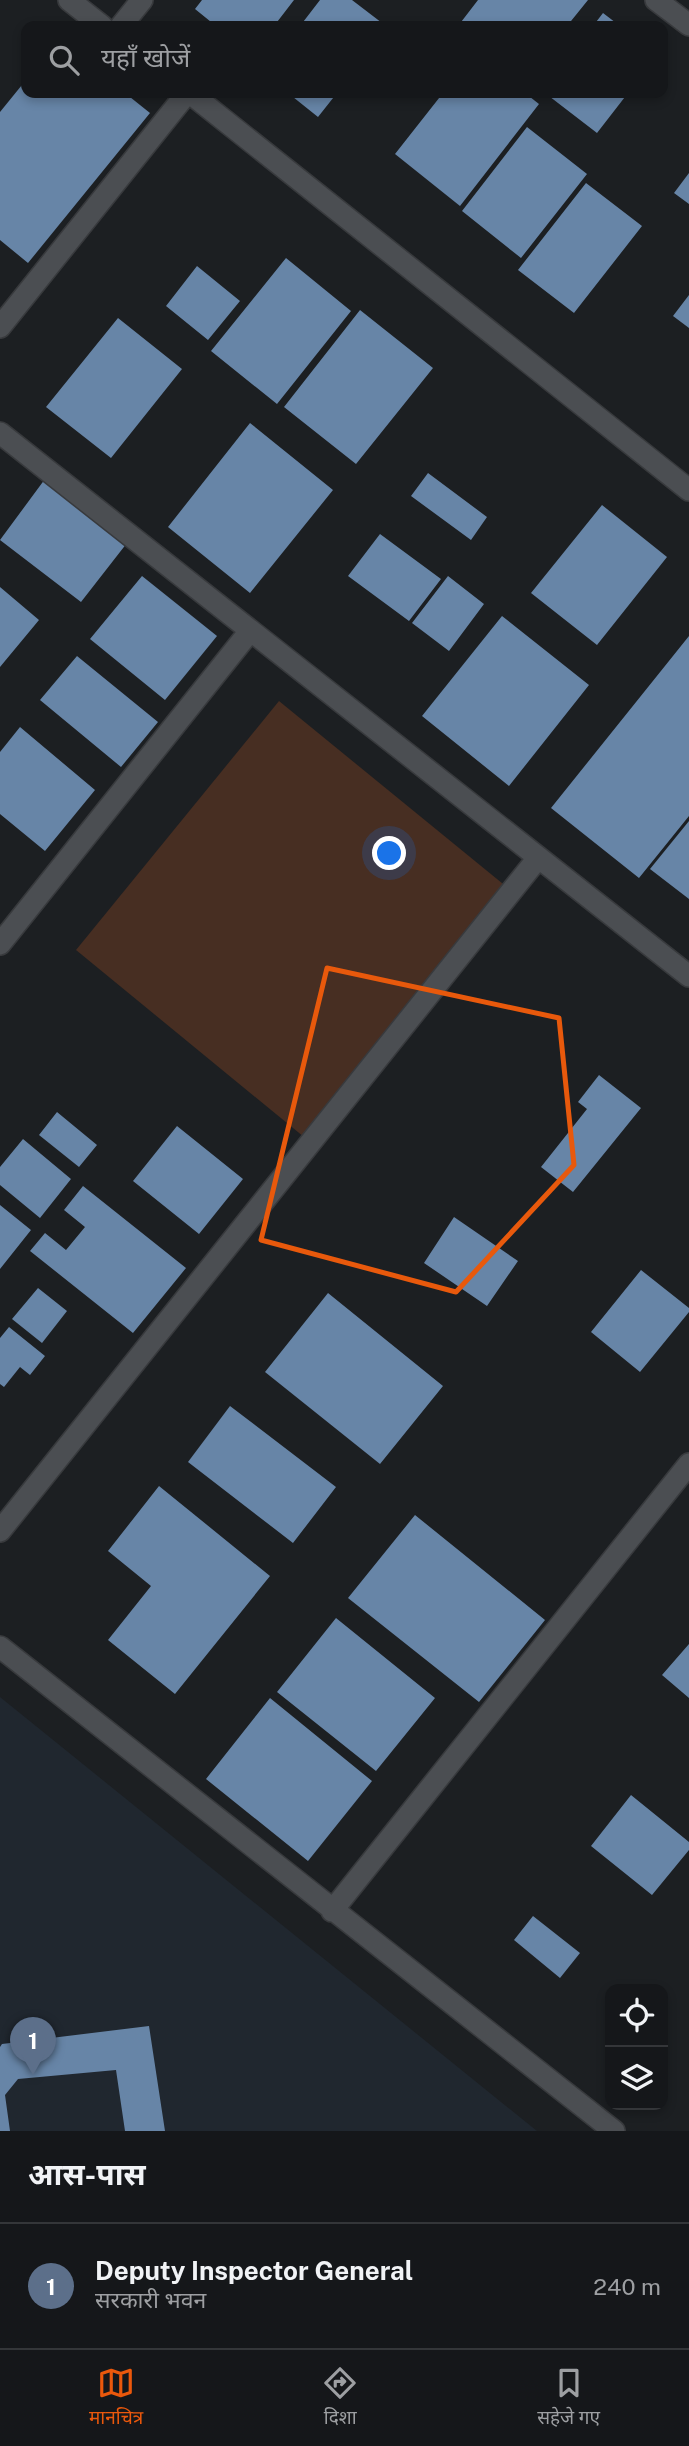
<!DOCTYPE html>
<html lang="hi">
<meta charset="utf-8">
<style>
:root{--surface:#15171a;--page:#222427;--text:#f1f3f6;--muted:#9d9fa2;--line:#343639;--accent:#ea580c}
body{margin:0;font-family:"Public Sans","Noto Sans Devanagari",sans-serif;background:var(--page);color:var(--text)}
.controls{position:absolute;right:21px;bottom:21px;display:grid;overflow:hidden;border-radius:14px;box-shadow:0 4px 10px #0003}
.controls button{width:63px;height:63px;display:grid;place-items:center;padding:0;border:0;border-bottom:2px solid var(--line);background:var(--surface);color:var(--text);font:35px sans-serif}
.you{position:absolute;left:390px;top:854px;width:24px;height:24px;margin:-18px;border:5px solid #fff;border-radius:50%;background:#1a73e8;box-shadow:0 0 0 10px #1a73e833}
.badge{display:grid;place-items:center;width:46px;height:46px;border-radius:50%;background:var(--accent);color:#fff;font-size:23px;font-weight:700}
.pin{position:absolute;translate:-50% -58px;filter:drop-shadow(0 2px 4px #0008)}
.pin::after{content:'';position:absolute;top:37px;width:24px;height:21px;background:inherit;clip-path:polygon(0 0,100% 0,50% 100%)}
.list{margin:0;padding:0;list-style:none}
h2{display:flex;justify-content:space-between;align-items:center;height:91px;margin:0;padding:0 28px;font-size:30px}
h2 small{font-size:23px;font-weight:400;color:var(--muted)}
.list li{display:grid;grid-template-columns:46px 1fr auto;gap:21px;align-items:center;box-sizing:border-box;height:126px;padding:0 28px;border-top:2px solid var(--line)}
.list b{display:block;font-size:26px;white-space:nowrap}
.list p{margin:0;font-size:23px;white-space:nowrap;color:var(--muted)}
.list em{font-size:23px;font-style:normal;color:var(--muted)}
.icon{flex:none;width:38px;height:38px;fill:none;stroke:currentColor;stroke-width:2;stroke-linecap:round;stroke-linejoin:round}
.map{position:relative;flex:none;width:689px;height:2131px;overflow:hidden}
.search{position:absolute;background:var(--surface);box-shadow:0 4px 10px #0003;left:21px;right:21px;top:21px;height:77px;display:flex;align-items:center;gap:18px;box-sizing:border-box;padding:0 24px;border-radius:14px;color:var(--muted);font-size:26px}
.sheet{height:217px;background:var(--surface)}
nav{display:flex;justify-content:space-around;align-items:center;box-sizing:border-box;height:98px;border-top:2px solid var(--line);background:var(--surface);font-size:19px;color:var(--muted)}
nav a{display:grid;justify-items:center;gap:4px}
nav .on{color:var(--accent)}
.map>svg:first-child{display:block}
.built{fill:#20272f}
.green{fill:#472e22}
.building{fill:#6785a7}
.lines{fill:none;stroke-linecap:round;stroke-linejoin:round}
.minor-casing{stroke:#383a3d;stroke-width:24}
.minor{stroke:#4b4e52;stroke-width:21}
.marked{fill:none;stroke:#e8590c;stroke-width:5;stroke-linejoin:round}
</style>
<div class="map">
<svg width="689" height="2131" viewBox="0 0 689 2131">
<rect width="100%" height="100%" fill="#1c1f22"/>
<path class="built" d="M 0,1697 L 537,2131 L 0,2131 Z"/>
<path class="green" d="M 279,701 L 508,888 L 304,1137 L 76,950 Z"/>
<path class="building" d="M 202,0 L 294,0 L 274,26 L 216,26 L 195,9 Z
M 320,0 L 352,0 L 386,26 L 300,26 Z
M 478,0 L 588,0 L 567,26 L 458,26 Z
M 603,13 L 620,26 L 593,26 Z
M 26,80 L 26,93 L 125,93 L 150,113 L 28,263 L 0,240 L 0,112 Z
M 288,93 L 337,93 L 318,117 Z
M 443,93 L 525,93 L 539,104 L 460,206 L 395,154 Z
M 545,93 L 628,93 L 597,133 Z
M 527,127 L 587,174 L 521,258 L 462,211 Z
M 689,173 L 689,204 L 674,193 Z
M 586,183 L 642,226 L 574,313 L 518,270 Z
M 286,258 L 351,311 L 277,404 L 211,351 Z
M 197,266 L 240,301 L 208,340 L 166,306 Z
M 689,295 L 689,328 L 673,316 Z
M 360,310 L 433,368 L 356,464 L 284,407 Z
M 118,318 L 182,369 L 111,458 L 46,407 Z
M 250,423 L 333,490 L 250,593 L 168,527 Z
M 428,473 L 487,517 L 471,540 L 411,496 Z
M 45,479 L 127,543 L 81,602 L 0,540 Z
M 602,505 L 667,557 L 597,645 L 531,593 Z
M 380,534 L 441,579 L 409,621 L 348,576 Z
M 142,576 L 217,636 L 165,700 L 90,639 Z
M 448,576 L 484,604 L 449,651 L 412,623 Z
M 0,587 L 39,620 L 0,667 Z
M 502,616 L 589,685 L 509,786 L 422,716 Z
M 689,636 L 689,816 L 639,878 L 551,808 Z
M 77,656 L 158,722 L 121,767 L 40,700 Z
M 20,727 L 95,790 L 45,851 L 0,814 L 0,752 Z
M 689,821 L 689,899 L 650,869 Z
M 599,1075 L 641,1108 L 573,1192 L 541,1167 L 587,1109 L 578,1102 Z
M 57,1112 L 97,1145 L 79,1167 L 39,1135 Z
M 177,1126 L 243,1179 L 199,1234 L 133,1181 Z
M 23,1139 L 71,1179 L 40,1218 L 0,1185 L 0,1167 Z
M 83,1186 L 186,1268 L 133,1333 L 30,1251 L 45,1233 L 66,1250 L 85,1227 L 64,1210 Z
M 0,1205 L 31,1230 L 0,1269 Z
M 454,1217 L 518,1261 L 487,1306 L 424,1263 Z
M 641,1270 L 689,1308 L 689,1312 L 640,1372 L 591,1332 Z
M 38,1288 L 67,1311 L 42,1343 L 12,1319 Z
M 328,1293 L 443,1386 L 380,1464 L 265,1372 Z
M 9,1327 L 45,1356 L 30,1375 L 20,1367 L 4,1387 L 0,1384 L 0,1338 Z
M 230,1406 L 336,1487 L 293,1543 L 188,1462 Z
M 159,1486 L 270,1576 L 175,1694 L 108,1640 L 151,1586 L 108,1551 Z
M 415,1515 L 545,1620 L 479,1702 L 348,1598 Z
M 336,1618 L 435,1698 L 376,1771 L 277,1692 Z
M 689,1644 L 689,1698 L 662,1675 Z
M 270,1698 L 372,1781 L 308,1861 L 206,1779 Z
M 631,1795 L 689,1842 L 689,1850 L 652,1895 L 591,1846 Z
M 533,1916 L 580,1953 L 560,1978 L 514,1940 Z
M 149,2026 L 165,2131 L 125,2131 L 116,2070 L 18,2079 L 5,2095 L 10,2131 L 0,2131 L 0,2047 L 2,2044 Z"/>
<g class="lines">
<defs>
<path id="minor" d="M 69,0 L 102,26
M 656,0 L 689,25
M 121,26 L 142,0
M 190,93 L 689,490
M 0,327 L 187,93
M 0,433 L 689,976
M 0,944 L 250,631
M 0,1531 L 538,858
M 0,1647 L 614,2131
M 332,1911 L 689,1464"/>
</defs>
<use href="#minor" class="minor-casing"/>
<use href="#minor" class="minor"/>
</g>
<path class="marked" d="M 327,968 L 559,1018 L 574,1165 L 456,1292 L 261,1240 Z"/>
</svg>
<div class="controls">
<button><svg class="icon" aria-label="locate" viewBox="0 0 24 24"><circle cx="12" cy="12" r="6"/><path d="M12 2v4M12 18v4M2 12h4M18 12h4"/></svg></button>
<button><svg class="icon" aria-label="layers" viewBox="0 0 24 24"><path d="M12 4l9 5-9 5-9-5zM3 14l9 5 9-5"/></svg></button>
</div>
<div class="you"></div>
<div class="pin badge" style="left:33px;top:2075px;background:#5c6f8a">1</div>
<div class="search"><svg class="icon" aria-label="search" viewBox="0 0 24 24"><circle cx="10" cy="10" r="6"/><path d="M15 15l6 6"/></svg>यहाँ खोजें</div>
</div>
<section class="sheet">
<h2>आस-पास<small></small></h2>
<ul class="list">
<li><span class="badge" style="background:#5c6f8a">1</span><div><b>Deputy Inspector General</b><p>सरकारी भवन</p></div><em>240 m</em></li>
</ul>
</section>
<nav>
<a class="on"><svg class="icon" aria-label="map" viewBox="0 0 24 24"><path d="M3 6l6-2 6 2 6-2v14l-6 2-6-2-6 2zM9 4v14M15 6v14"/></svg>मानचित्र</a>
<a><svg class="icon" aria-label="directions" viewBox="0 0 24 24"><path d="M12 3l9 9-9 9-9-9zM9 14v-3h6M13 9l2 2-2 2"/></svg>दिशा</a>
<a><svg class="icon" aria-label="saved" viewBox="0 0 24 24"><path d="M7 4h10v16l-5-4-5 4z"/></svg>सहेजे गए</a>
</nav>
